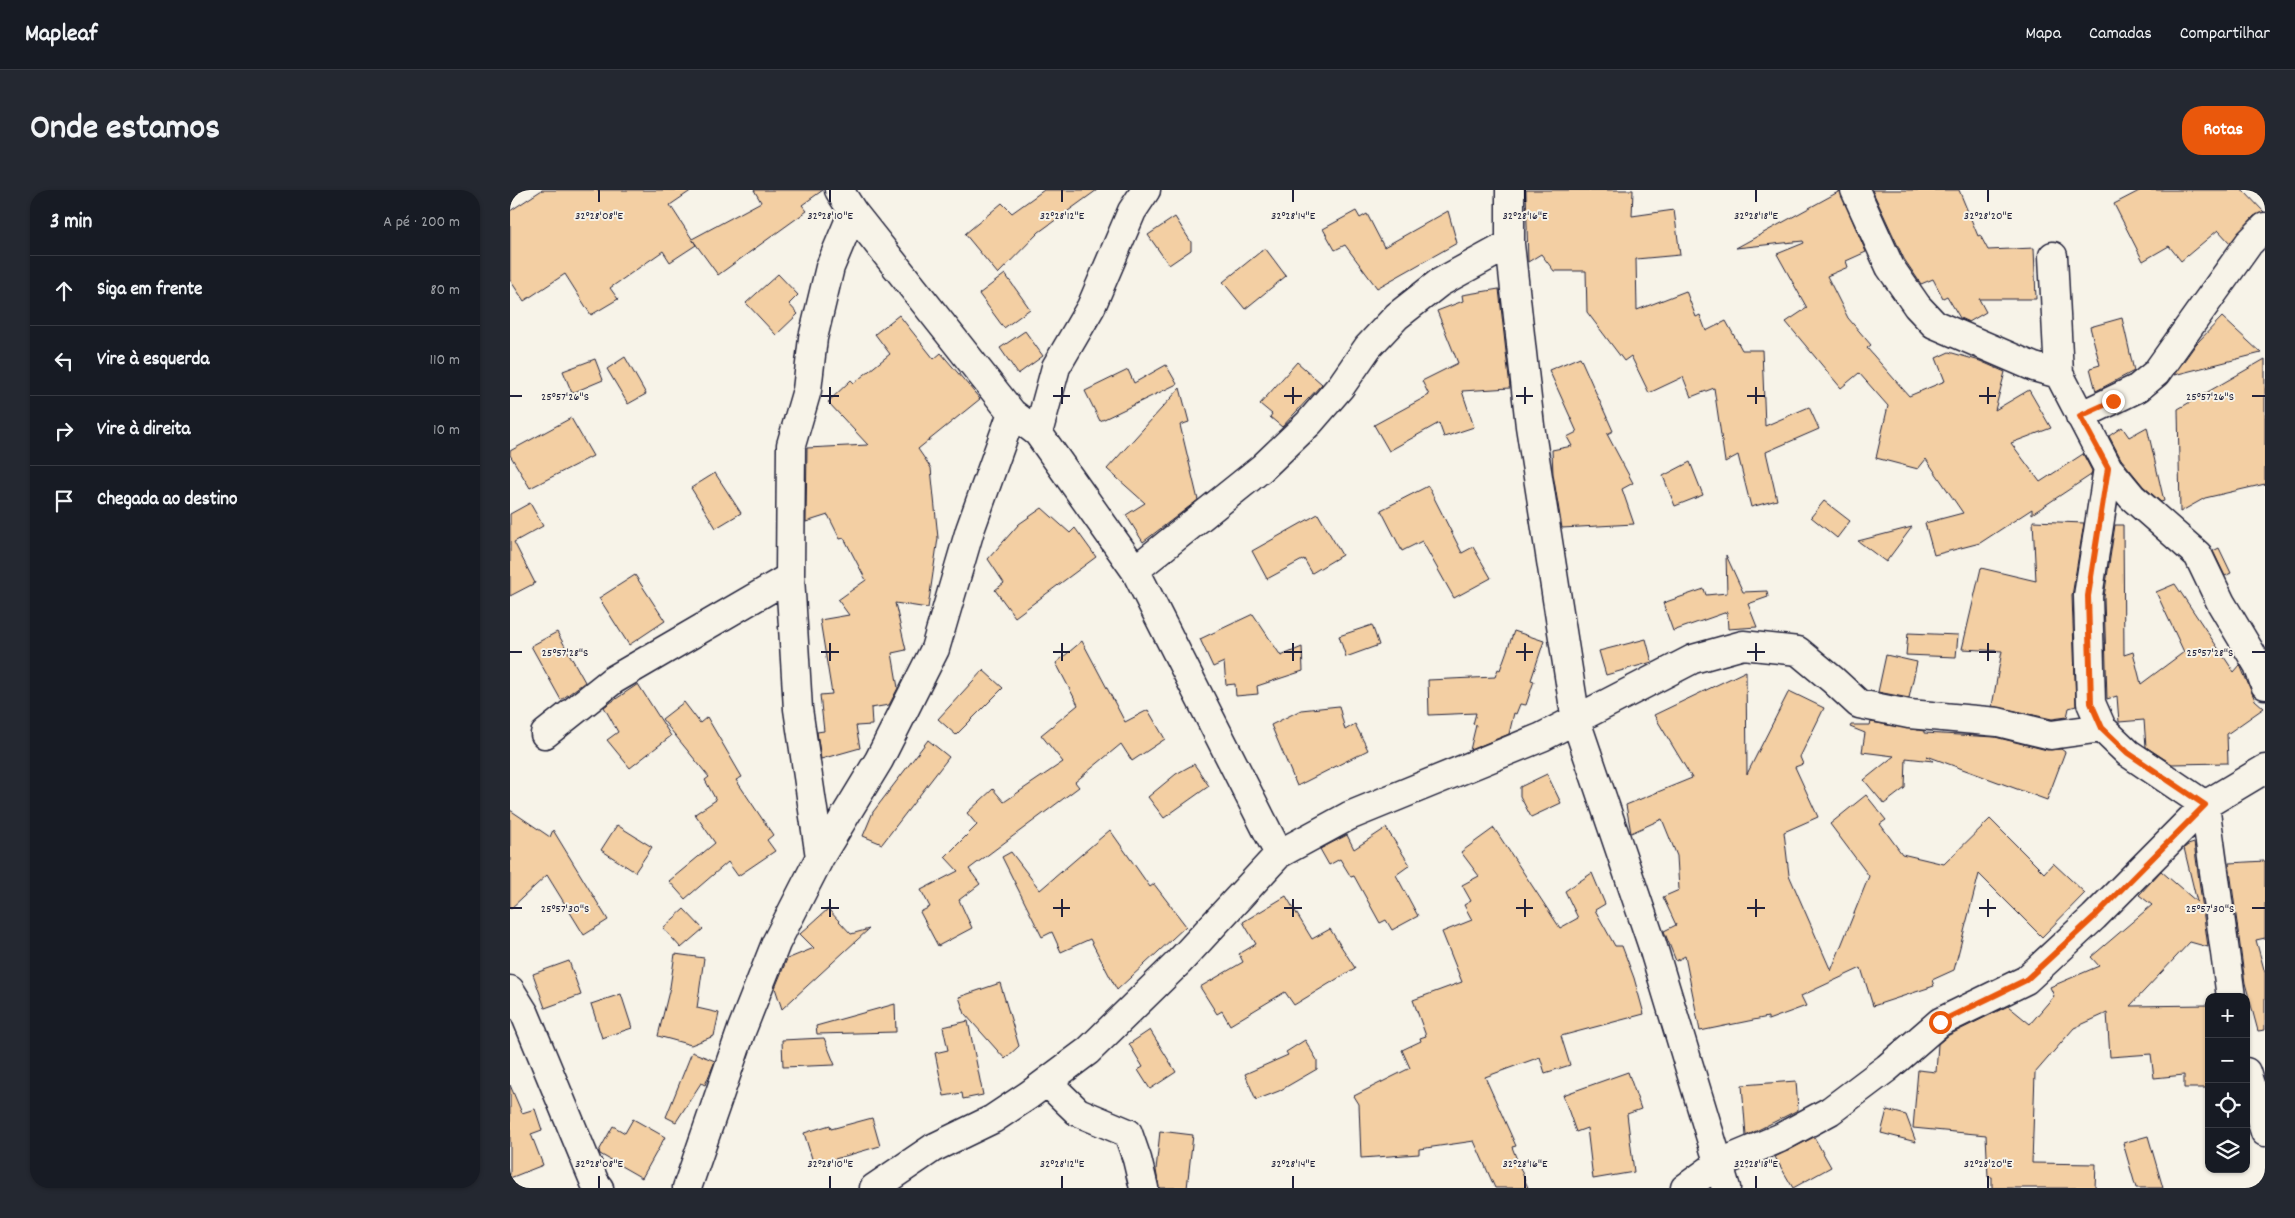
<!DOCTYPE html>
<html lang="pt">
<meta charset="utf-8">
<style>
:root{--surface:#171b24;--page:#242831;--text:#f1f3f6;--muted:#9ea1a6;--line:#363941;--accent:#ea580c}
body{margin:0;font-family:Dekko,sans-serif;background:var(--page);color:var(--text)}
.controls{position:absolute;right:15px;bottom:15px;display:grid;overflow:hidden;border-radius:10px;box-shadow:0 1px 4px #0004}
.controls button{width:45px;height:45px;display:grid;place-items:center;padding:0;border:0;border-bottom:1px solid var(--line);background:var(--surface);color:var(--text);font:25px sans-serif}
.stop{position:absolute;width:15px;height:15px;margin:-11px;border:4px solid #ea580c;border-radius:50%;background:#fff}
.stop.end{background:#ea580c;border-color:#fff;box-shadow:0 1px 5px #0008}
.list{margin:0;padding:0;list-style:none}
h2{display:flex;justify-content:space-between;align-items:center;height:65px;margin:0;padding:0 20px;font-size:21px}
h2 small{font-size:16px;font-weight:400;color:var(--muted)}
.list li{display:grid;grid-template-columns:32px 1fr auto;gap:15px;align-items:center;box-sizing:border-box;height:70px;padding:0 20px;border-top:1px solid var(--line)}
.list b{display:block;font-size:19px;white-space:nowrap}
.list em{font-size:16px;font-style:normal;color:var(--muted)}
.icon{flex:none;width:28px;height:28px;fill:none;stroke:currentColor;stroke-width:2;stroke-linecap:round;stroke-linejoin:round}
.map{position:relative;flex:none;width:1755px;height:998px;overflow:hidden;border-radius:20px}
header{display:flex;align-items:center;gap:30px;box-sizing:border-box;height:70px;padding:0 25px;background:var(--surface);border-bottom:1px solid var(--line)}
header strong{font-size:24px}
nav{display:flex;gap:28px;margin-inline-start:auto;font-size:18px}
.intro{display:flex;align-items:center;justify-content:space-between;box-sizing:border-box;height:120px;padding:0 30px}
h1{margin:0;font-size:35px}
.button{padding:12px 22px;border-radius:20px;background:var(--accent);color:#fff;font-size:18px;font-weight:700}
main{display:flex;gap:30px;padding:0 30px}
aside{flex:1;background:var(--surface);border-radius:20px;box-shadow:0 1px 4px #0004}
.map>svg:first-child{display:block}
.building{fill:#f3cfa3;stroke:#22223b}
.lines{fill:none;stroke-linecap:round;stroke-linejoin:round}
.minor-casing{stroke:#22223b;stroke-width:31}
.minor{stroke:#f7f3e8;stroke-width:28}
.route{stroke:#ea580c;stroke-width:6}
.ticks{fill:none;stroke:#22223b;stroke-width:2}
.ticks-label{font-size:12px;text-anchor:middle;fill:#22223b;stroke:#f7f3e8;stroke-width:4;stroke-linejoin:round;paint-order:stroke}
</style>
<header>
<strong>Mapleaf</strong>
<nav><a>Mapa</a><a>Camadas</a><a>Compartilhar</a></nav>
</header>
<div class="intro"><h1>Onde estamos</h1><a class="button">Rotas</a></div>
<main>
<aside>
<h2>3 min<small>A pé · 200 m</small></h2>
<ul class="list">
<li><svg class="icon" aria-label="ahead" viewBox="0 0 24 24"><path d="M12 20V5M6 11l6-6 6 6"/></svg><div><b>Siga em frente</b></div><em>80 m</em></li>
<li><svg class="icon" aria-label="left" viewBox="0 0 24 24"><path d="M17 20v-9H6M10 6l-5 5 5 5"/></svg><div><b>Vire à esquerda</b></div><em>110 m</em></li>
<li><svg class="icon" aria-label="right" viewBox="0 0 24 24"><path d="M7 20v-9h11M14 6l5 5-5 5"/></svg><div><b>Vire à direita</b></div><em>10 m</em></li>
<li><svg class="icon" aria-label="arrive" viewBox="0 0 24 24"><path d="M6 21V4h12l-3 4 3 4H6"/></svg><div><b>Chegada ao destino</b></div></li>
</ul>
</aside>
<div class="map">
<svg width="1755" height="998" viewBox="0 0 1755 998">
<rect width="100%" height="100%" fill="#f7f3e8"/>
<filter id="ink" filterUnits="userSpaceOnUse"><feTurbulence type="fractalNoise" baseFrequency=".02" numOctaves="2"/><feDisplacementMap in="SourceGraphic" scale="10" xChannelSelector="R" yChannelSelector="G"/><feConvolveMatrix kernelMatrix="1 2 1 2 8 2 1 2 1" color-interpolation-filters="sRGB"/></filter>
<g filter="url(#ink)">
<path class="building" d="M 32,0 L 182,0 L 160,15 L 186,55 L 160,72 L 153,61 L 100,98 L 108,109 L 81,125 L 55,84 L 14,111 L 0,90 L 0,21 Z
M 244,0 L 313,0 L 292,15 L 297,21 L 208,85 L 182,49 L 251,12 Z
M 534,0 L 587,0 L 529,42 L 488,84 L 455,44 L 492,13 L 502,23 Z
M 1016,0 L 1123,0 L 1122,26 L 1164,20 L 1170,65 L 1126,69 L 1127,120 L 1176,101 L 1186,127 L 1190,125 L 1196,141 L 1216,131 L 1232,160 L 1252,160 L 1255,236 L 1299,217 L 1309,239 L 1256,262 L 1267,310 L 1241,317 L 1228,265 L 1215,272 L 1204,198 L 1181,207 L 1173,187 L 1139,203 L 1121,166 L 1114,171 L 1077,122 L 1076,81 L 1044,81 L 1031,64 L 1018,72 Z
M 1362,0 L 1449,0 L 1468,46 L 1470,45 L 1478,60 L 1524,58 L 1526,109 L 1469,109 L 1476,122 L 1459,132 L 1450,128 L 1437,106 L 1433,108 L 1423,89 L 1411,94 L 1394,69 Z
M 1631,0 L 1733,0 L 1754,22 L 1744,26 L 1720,53 L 1708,40 L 1671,71 L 1659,56 L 1633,71 L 1604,14 Z
M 1330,1 L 1356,62 L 1336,71 L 1338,77 L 1317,86 L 1338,128 L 1361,155 L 1357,158 L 1399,206 L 1435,191 L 1426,168 L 1439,162 L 1470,171 L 1495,182 L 1485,220 L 1519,200 L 1541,238 L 1501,253 L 1530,292 L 1573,264 L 1582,281 L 1581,285 L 1522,324 L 1522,319 L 1470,353 L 1424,365 L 1415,333 L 1453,323 L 1416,269 L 1408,279 L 1366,268 L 1378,216 L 1349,183 L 1331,198 L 1276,132 L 1297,118 L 1267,64 L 1294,53 L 1293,51 L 1226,58 Z
M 846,21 L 850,28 L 857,24 L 874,57 L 938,21 L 947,53 L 867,98 L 835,55 L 825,60 L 813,39 Z
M 665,27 L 681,52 L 681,60 L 659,75 L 638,45 Z
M 755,58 L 776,86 L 735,119 L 713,92 Z
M 268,84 L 288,105 L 279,114 L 288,124 L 266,145 L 236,113 Z
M 495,84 L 520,119 L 494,138 L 469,104 Z
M 989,99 L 1000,198 L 952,201 L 964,237 L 934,247 L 929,233 L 879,261 L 864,235 L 919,205 L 912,191 L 948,173 L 927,121 L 953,111 L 952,105 Z
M 389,125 L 424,169 L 431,163 L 470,209 L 408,259 L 421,278 L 428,348 L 418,418 L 385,413 L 396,460 L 382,463 L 388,498 L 379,515 L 361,518 L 362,535 L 346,536 L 350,558 L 311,569 L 307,542 L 314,541 L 310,505 L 322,504 L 310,430 L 339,425 L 328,410 L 356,390 L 334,348 L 330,349 L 318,325 L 296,332 L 297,258 L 358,255 L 318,212 L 341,190 L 344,193 L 380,164 L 365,144 Z
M 1712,127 L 1751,163 L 1664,185 L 1686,154 Z
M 1612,128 L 1624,181 L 1586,201 L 1580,178 L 1590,175 L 1580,137 Z
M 515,141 L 533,166 L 508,184 L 490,158 Z
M 115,167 L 136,204 L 118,214 L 97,179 Z
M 1070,167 L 1103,241 L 1097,244 L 1123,293 L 1112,299 L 1124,334 L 1052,338 L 1043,284 L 1042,260 L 1062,256 L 1057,247 L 1067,242 L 1039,180 Z
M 85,169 L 93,190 L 62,203 L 53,181 Z
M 1755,169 L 1755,294 L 1695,308 L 1670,322 L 1668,219 Z
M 787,172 L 812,194 L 772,237 L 760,227 L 762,224 L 750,214 Z
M 656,175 L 667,194 L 590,231 L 575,201 L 618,180 L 624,193 Z
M 670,198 L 679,232 L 670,235 L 688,310 L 633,352 L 616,325 L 635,313 L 597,279 Z
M 61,228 L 83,266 L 20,298 L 0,265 L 0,261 Z
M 1612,237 L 1619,247 L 1637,237 L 1654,311 L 1651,312 L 1633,296 L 1611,269 L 1599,246 Z
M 1180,272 L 1193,305 L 1165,316 L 1153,286 Z
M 205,283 L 231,323 L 206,338 L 181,298 Z
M 918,296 L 952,363 L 963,357 L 981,388 L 944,408 L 912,351 L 892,361 L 871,320 Z
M 1314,311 L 1340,331 L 1327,348 L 1301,327 Z
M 20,313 L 33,336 L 4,352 L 25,393 L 0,406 L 0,324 Z
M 532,318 L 560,343 L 565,338 L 586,367 L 505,427 L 485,400 L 494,393 L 478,369 L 509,334 Z
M 808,324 L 832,365 L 802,383 L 794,369 L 757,389 L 742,361 Z
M 1523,331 L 1574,333 L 1562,406 L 1566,516 L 1559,518 L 1557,527 L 1542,529 L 1482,516 L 1492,461 L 1452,459 L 1471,378 L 1526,391 Z
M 1605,335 L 1613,335 L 1614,465 L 1623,462 L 1631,494 L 1674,462 L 1646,402 L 1665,394 L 1724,482 L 1730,475 L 1745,510 L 1754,518 L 1717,544 L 1718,573 L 1662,574 L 1636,557 L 1634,530 L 1609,532 L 1607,506 L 1597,509 L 1594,407 Z
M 1402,337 L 1376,372 L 1348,351 Z
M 1709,358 L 1721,383 L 1715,386 L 1703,361 Z
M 1216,365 L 1233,402 L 1257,401 L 1258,407 L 1238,414 L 1247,437 L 1218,439 L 1217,422 L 1163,441 L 1153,413 L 1194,399 L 1196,405 L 1217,403 Z
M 125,385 L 155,431 L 119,455 L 89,408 Z
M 743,424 L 771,466 L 792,457 L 793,481 L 747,496 L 748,504 L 726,506 L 725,494 L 716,495 L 714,472 L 703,477 L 690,449 Z
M 862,435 L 869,455 L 836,467 L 829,446 Z
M 1004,441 L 1034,451 L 1021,490 L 1024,491 L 1016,515 L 1010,514 L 1006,524 L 1004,523 L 999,544 L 960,560 L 966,535 L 963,534 L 966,523 L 919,525 L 918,490 L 985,487 L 988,479 L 990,480 Z
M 47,442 L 75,492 L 51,510 L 21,456 Z
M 1398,443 L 1448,445 L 1446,467 L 1396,465 Z
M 1136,449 L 1142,472 L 1096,485 L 1089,461 Z
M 572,451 L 615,532 L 638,520 L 655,549 L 622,571 L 611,554 L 565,592 L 569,597 L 459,679 L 470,694 L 449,710 L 462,738 L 428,756 L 410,722 L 420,717 L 411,700 L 448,681 L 435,667 L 467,635 L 457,623 L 483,599 L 494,612 L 553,572 L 531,545 L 568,515 L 546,473 Z
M 1376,465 L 1407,472 L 1399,508 L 1368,502 Z
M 473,480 L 493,498 L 446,545 L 428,529 Z
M 1236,481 L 1237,584 L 1279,501 L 1314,518 L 1290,567 L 1293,574 L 1285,577 L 1308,627 L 1274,642 L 1279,685 L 1321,781 L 1359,686 L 1320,634 L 1356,605 L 1376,630 L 1370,634 L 1392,664 L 1434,674 L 1480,629 L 1534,683 L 1543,673 L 1575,703 L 1532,747 L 1469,684 L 1444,780 L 1422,790 L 1424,796 L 1363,816 L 1351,778 L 1291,806 L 1296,816 L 1258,830 L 1258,827 L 1190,841 L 1175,766 L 1166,771 L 1154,741 L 1166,735 L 1153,707 L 1169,700 L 1167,666 L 1152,629 L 1121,643 L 1116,615 L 1182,588 L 1144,525 Z
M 128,494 L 161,546 L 120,578 L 97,550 L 108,542 L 94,517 Z
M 174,512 L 190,533 L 197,527 L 232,587 L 226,590 L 263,645 L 257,650 L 265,661 L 228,686 L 218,672 L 175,709 L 159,691 L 205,653 L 185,624 L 206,610 L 195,590 L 199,587 L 152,529 Z
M 829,516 L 835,540 L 845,534 L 858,560 L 787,596 L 761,535 L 791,520 Z
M 1361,532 L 1414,541 L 1414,543 L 1485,547 L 1537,560 L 1551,559 L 1555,562 L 1537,610 L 1417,566 L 1423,571 L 1396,568 L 1395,598 L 1374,614 L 1354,590 L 1384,566 L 1352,562 L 1355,543 L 1340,537 L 1341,535 L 1360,535 Z
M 418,550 L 439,567 L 372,654 L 353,646 L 363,622 Z
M 684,574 L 699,596 L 654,628 L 638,607 L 666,584 Z
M 1037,584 L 1051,613 L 1021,627 L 1010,606 L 1010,597 Z
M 0,620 L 40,647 L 43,640 L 98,730 L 74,745 L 37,685 L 0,719 Z
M 107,635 L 142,657 L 125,682 L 91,660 Z
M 876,638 L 900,675 L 886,685 L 908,726 L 882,740 L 876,730 L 870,733 L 844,686 L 841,687 L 830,669 L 819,675 L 810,659 L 837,645 L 844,659 Z
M 984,638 L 1050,738 L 1068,728 L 1055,701 L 1082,683 L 1095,714 L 1085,720 L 1105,756 L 1112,756 L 1124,788 L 1134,824 L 1051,846 L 1060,875 L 1035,883 L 1030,867 L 975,887 L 1006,956 L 1002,957 L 1018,998 L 985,998 L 964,951 L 909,959 L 909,964 L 851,968 L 849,914 L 844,906 L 900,878 L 892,860 L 911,851 L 910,848 L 916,846 L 903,810 L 952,792 L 932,742 L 962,730 L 954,715 L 961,711 L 952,695 L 969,686 L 951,662 Z
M 600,640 L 640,697 L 644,694 L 676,736 L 607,800 L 580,749 L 551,762 L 542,742 L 532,747 L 492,667 L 501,662 L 530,700 Z
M 1684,653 L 1698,757 L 1680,752 L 1620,816 L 1699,815 L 1699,898 L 1674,898 L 1674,885 L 1644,888 L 1641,864 L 1600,867 L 1597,823 L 1564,838 L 1525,883 L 1522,973 L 1586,974 L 1585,998 L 1482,998 L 1482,987 L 1478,987 L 1476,945 L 1403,938 L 1408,880 L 1426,882 L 1428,854 L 1439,845 L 1498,816 L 1520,834 L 1544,806 L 1540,797 L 1589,776 L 1581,767 L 1642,715 L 1629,705 L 1651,681 L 1687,712 L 1674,658 L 1678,655 Z
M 1755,671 L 1755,748 L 1746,750 L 1755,783 L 1755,840 L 1748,841 L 1735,793 L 1719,673 Z
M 776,706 L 802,749 L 820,739 L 845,778 L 784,815 L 775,802 L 720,835 L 712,821 L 707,824 L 690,797 L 733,772 L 729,764 L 746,754 L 733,732 Z
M 174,719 L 193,739 L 171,758 L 153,738 Z
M 318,719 L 341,744 L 359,739 L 272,819 L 265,798 L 277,769 L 304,758 L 290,744 Z
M 165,764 L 194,768 L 187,818 L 209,823 L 204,846 L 181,855 L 148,846 L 160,797 Z
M 59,771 L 71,805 L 35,818 L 23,784 Z
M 490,793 L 509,856 L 495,869 L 455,824 L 449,807 Z
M 111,804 L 122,838 L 92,848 L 81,814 Z
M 385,814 L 386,842 L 307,844 L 306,836 Z
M 458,831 L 473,905 L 453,909 L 452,903 L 434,906 L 425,863 L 438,860 L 433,837 Z
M 640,840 L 666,882 L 640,899 L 628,880 L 633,877 L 619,854 Z
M 314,848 L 325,875 L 273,877 L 272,850 Z
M 795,850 L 807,870 L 807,879 L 769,901 L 746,910 L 735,884 L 778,865 L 776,862 Z
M 182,862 L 205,871 L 195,895 L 191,893 L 166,932 L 156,927 Z
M 1118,882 L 1131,919 L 1117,924 L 1124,982 L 1083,989 L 1077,938 L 1066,942 L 1053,905 Z
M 1286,891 L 1288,920 L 1236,946 L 1232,895 Z
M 0,895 L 12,923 L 25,919 L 32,940 L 21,944 L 33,975 L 0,988 Z
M 1377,920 L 1396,925 L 1406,952 L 1371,943 Z
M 362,928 L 370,956 L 304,975 L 294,943 L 320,935 L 321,939 Z
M 123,929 L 155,947 L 132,988 L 90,964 L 89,961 L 103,936 L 115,943 Z
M 650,941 L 683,945 L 677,998 L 649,998 L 646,980 Z
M 1638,946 L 1653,998 L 1626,998 L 1613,953 Z
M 1304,947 L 1321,977 L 1283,998 L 1265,967 Z"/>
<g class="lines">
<defs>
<path id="minor" d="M 329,0 L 343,22 L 502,223 L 528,243 L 625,380 L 769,664
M 1000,0 L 1000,54 L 1020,236 L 1066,531 L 1142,754 L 1216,998
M 1345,0 L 1380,77 L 1407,116 L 1424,134 L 1524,177 L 1549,184
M 1543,66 L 1549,184 L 1598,278 L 1622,307 L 1688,365 L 1711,413 L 1748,475 L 1755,495
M 1570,226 L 1628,198 L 1646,183 L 1739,53 L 1755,37
M 528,243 L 546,177 L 581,117 L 622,21 L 636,0
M 1598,278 L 1578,406 L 1581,513 L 1592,538 L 1618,563 L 1695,615 L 1721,807
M 625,380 L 752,278 L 799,233 L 831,196 L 858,157 L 887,126 L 929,93 L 1000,54
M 35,544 L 103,490 L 280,387
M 310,667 L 288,519 L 280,387 L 281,255 L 297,200 L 303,148 L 320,77 L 343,22
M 0,800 L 15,824 L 85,993 L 89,998
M 1736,882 L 1755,942
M 537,892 L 568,922 L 618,943 L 627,969 L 634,998
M 177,998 L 232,839 L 266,753 L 310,667 L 369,570 L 425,459 L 460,340 L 502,223
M 364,998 L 423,958 L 483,929 L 519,905 L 578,861 L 669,772 L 769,664 L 839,626 L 1032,547 L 1183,469 L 1233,455 L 1288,461 L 1323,490 L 1349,514 L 1399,524 L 1488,532 L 1541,545 L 1592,538
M 1175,998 L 1208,974 L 1270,948 L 1320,921 L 1377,878 L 1430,832 L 1516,790 L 1584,727 L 1695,615 L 1755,579"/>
</defs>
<use href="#minor" class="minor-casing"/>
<use href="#minor" class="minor"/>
</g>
</g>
<g class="lines" filter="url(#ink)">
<path class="route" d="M 1430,832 L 1516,790 L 1584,727 L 1695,615 L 1618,563 L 1592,538 L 1581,513 L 1578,406 L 1598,278 L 1570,226 L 1603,211"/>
</g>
<path class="ticks" d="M 89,0 L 89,12M 320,0 L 320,12M 552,0 L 552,12M 783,0 L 783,12M 1015,0 L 1015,12M 1246,0 L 1246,12M 1478,0 L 1478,12M 320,197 L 320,214M 552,197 L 552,214M 783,197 L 783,214M 1015,197 L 1015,214M 1246,197 L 1246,214M 1478,197 L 1478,214M 0,206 L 12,206M 311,206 L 329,206M 543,206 L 560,206M 774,206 L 792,206M 1006,206 L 1023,206M 1237,206 L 1255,206M 1469,206 L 1486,206M 1742,206 L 1755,206M 320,453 L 320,471M 552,453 L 552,471M 783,453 L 783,471M 1015,453 L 1015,471M 1246,453 L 1246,471M 1478,453 L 1478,471M 0,462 L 12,462M 311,462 L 329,462M 543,462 L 560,462M 774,462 L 792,462M 1006,462 L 1023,462M 1237,462 L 1255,462M 1469,462 L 1486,462M 1742,462 L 1755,462M 320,709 L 320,727M 552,709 L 552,727M 783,709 L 783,727M 1015,709 L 1015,727M 1246,709 L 1246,727M 1478,709 L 1478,727M 0,718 L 12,718M 311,718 L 329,718M 543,718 L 560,718M 774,718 L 792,718M 1006,718 L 1023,718M 1237,718 L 1255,718M 1469,718 L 1486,718M 1742,718 L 1755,718M 89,986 L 89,998M 320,986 L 320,998M 552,986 L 552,998M 783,986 L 783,998M 1015,986 L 1015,998M 1246,986 L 1246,998M 1478,986 L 1478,998"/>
<g class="ticks-label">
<text x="89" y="29">32°28'08"E</text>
<text x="320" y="29">32°28'10"E</text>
<text x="552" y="29">32°28'12"E</text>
<text x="783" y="29">32°28'14"E</text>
<text x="1015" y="29">32°28'16"E</text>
<text x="1246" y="29">32°28'18"E</text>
<text x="1478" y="29">32°28'20"E</text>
<text x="55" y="210">25°57'26"S</text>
<text x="1700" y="210">25°57'26"S</text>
<text x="55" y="466">25°57'28"S</text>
<text x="1700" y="466">25°57'28"S</text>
<text x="55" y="722">25°57'30"S</text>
<text x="1700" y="722">25°57'30"S</text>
<text x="89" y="977">32°28'08"E</text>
<text x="320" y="977">32°28'10"E</text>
<text x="552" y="977">32°28'12"E</text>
<text x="783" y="977">32°28'14"E</text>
<text x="1015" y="977">32°28'16"E</text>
<text x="1246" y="977">32°28'18"E</text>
<text x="1478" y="977">32°28'20"E</text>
</g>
</svg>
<div class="controls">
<button>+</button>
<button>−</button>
<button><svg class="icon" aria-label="locate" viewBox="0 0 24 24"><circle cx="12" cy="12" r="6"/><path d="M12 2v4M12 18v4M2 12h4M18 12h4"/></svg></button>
<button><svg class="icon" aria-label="layers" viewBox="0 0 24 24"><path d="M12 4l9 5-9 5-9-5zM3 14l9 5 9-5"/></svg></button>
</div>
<div class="stop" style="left:1430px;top:832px"></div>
<div class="stop end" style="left:1603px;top:211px"></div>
</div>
</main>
